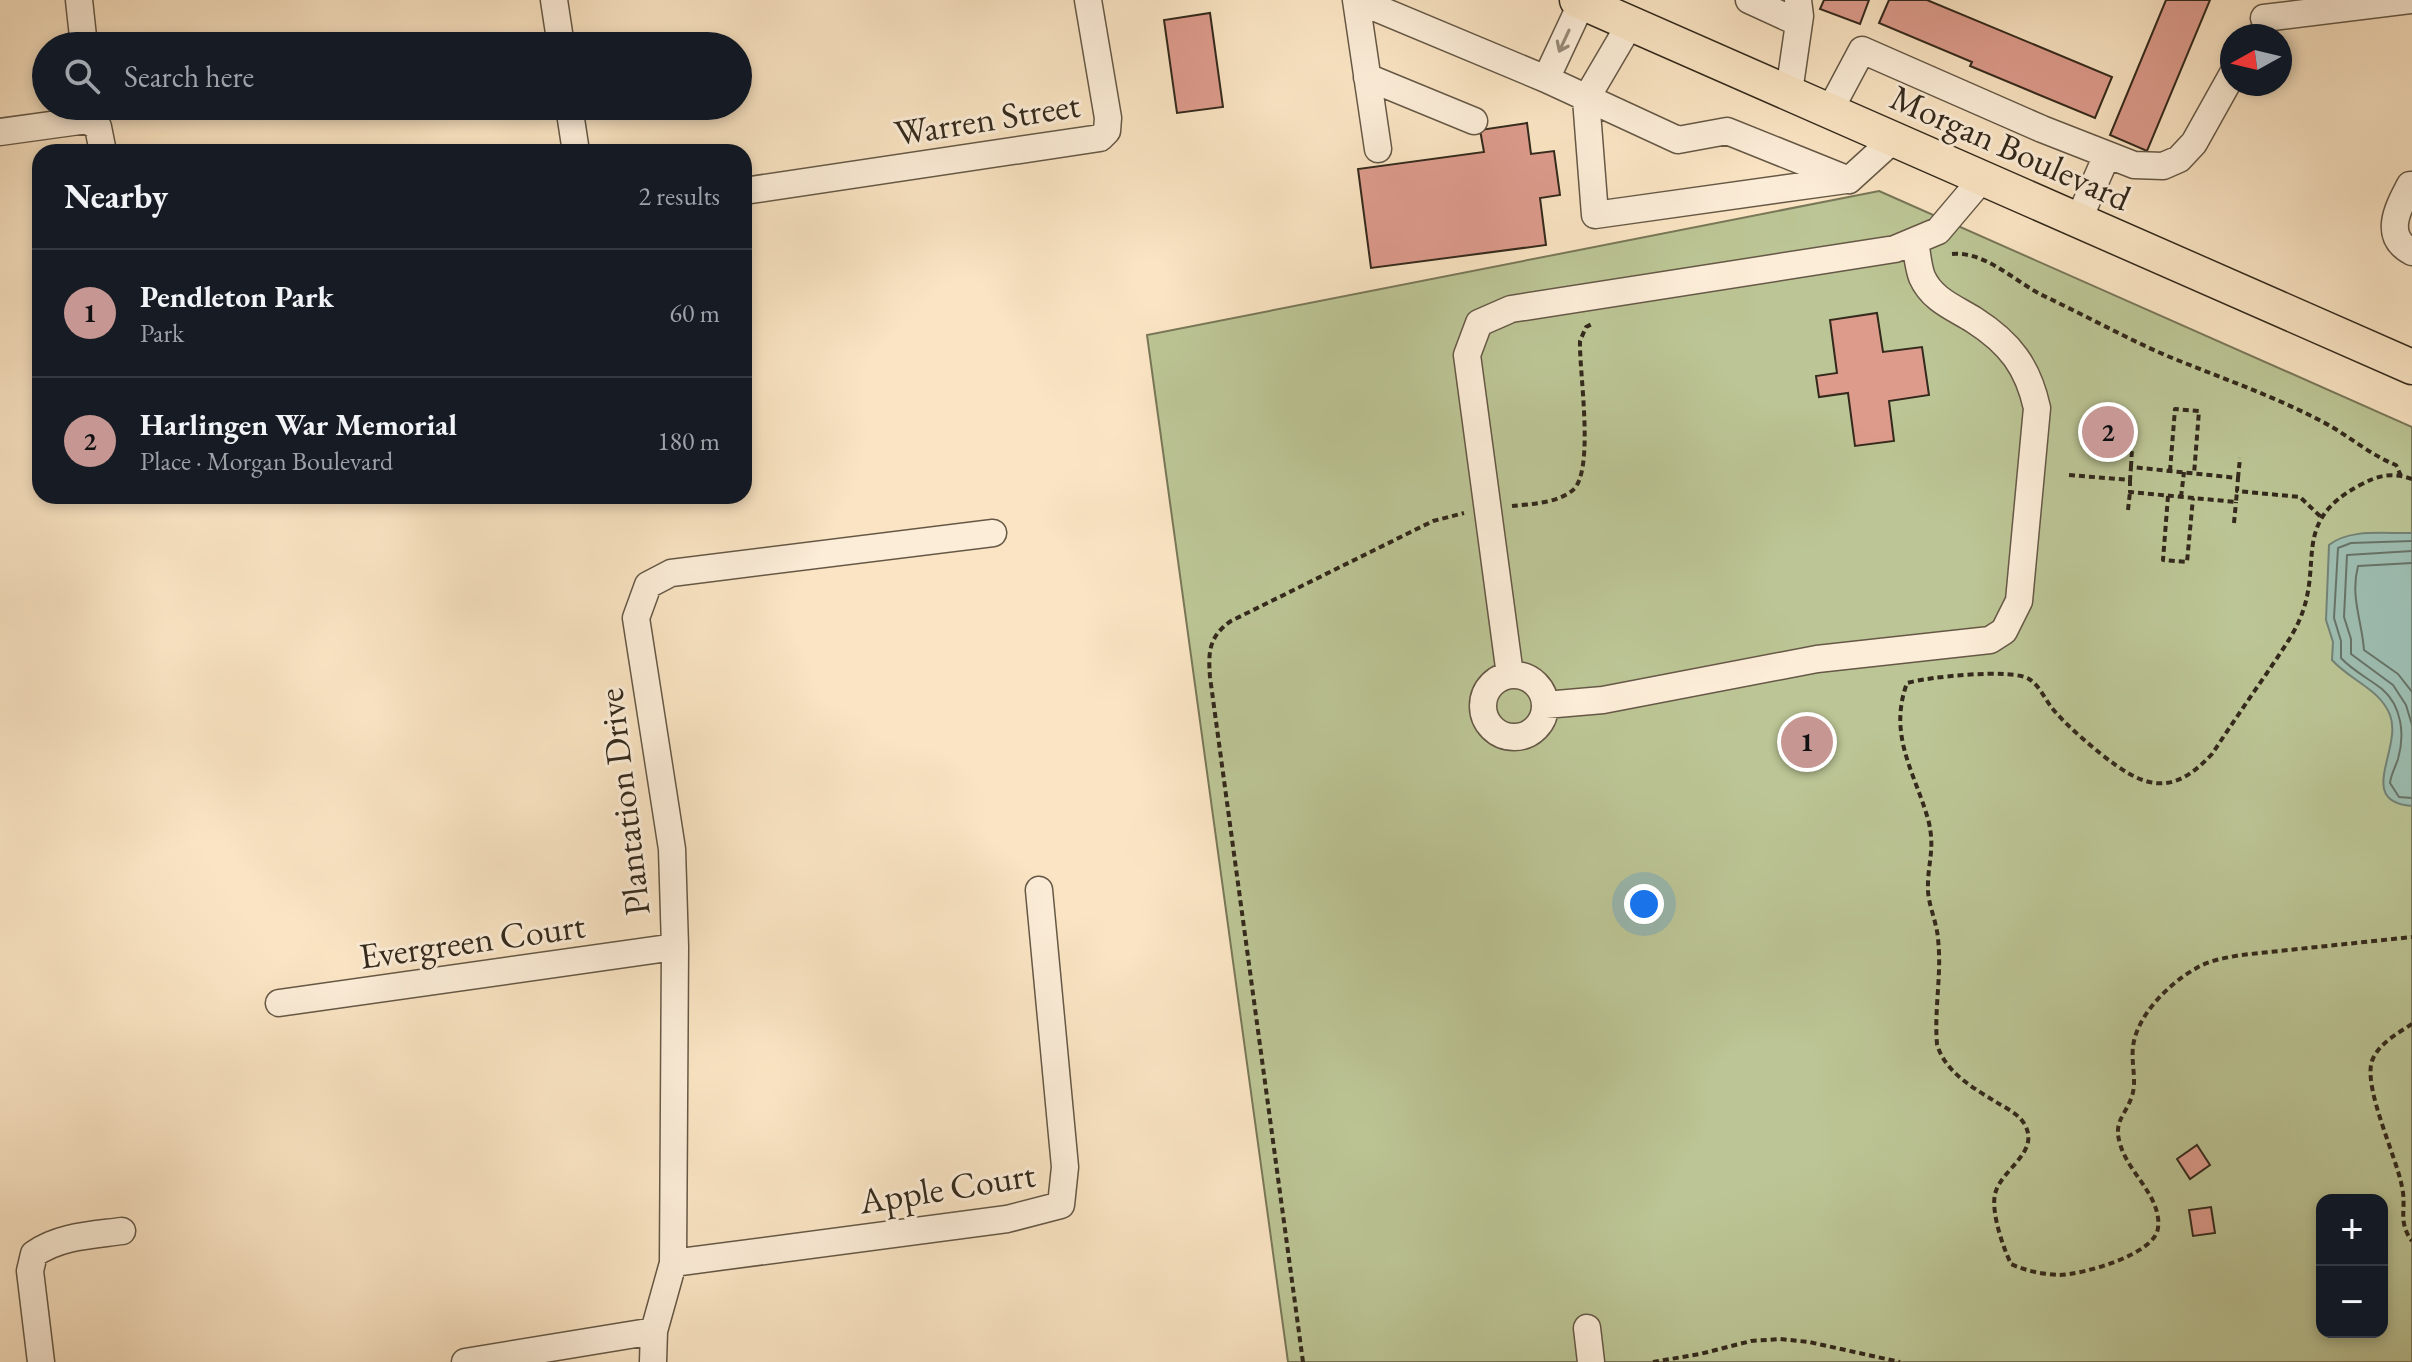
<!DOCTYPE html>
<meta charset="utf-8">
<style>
:root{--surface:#171b24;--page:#20242c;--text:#f1f3f6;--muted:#9ea1a6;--line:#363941;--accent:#c59692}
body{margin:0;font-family:"EB Garamond",serif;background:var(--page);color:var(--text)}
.controls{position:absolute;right:24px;bottom:24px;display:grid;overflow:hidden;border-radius:16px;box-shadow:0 4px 12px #0003}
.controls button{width:72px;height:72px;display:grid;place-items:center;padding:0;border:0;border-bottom:2px solid var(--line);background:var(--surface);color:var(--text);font:40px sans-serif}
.compass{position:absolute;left:2220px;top:24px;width:72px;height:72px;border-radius:50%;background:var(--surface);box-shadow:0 4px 12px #0003;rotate:262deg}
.you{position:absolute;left:1644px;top:904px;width:28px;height:28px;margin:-20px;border:6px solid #fff;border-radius:50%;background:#1a73e8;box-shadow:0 0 0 12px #1a73e833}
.badge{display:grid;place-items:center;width:52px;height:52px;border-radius:50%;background:var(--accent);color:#111;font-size:26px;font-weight:700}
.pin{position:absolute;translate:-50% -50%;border:4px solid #fff;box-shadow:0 2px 8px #0006}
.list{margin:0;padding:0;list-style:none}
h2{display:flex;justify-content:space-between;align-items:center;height:104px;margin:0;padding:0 32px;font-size:34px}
h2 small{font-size:26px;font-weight:400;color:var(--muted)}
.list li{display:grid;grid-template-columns:52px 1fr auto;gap:24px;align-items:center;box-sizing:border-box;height:128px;padding:0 32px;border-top:2px solid var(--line)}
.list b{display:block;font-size:30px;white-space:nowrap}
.list p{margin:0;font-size:26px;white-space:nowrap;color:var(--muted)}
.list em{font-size:26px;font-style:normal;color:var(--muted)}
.icon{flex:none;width:44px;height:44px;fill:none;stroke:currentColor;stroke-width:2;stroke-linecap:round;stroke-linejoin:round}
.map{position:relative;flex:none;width:2412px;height:1362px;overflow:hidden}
.search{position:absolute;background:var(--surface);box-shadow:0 4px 12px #0003;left:32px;top:32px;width:720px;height:88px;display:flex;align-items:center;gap:20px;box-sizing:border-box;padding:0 28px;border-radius:44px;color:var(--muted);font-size:30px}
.panel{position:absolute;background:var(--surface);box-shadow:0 4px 12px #0003;left:32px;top:144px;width:720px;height:360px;border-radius:24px}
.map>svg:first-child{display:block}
.green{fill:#bcc595;stroke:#787758;stroke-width:2;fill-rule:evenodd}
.water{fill:#9ebfb3;stroke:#738377;stroke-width:2}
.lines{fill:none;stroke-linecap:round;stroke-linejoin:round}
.shore{stroke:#687468;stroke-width:2}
.building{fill:#dd9b8c;stroke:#33291c;stroke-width:2}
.minor-casing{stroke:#655846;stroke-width:29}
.major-casing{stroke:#33291c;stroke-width:37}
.path{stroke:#33291c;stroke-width:4;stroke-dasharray:6 4;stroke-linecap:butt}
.minor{stroke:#fcedd8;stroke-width:26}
.major{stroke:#fae4c3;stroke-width:34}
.oneway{stroke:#988b7a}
.labels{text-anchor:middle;stroke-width:6;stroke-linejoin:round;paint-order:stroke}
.street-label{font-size:36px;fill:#33291c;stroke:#fcedd8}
</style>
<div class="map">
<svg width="2412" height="1362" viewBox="0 0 2412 1362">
<rect width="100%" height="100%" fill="#fae4c3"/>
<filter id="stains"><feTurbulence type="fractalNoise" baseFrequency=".0025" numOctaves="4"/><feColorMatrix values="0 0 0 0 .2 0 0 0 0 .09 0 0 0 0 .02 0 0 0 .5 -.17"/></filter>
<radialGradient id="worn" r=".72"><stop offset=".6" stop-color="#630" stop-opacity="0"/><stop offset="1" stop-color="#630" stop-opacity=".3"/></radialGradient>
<path class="green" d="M 1879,191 L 2412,427 L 2412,1362 L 1288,1362 L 1147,335 ZM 2322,1200 L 2382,1200 L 2382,1332 L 2322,1332 Z"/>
<path class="water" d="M 2412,533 L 2412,806 C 2355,802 2403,748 2390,715 C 2380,689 2351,681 2332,660 L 2333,642 L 2326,620 L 2329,545 C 2350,528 2386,534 2412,533 Z"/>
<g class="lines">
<path class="shore" d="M 2412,541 L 2351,543 L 2338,548 L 2334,618 L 2341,641 L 2341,658 C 2353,671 2368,678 2382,689 C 2402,706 2405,735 2398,759 C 2395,768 2391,774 2390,783 L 2399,797 L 2412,798
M 2412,551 L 2347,555 L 2344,617 L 2351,639 L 2351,654 L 2393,685 L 2406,705 L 2412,725
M 2412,563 L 2358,566 C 2350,597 2362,621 2364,650 L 2398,674 L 2412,692"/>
</g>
<path class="building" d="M 1824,0 L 1869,0 L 1860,24 L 1820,9 Z
M 1889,0 L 1927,0 L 2112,77 L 2095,118 L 1970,66 L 1972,62 L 1879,23 Z
M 2166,0 L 2210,0 L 2147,151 L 2110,135 Z
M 1210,13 L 1223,107 L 1177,113 L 1164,20 Z
M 1527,123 L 1531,154 L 1554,151 L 1560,195 L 1540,198 L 1546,245 L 1371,268 L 1358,169 L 1484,152 L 1480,130 Z
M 1877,313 L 1883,352 L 1922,347 L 1929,395 L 1889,401 L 1894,441 L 1855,446 L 1848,393 L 1819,397 L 1816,376 L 1837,373 L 1830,320 Z
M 2197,1145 L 2210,1165 L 2190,1179 L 2177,1159 Z
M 2211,1207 L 2215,1233 L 2193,1236 L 2189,1210 Z"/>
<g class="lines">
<defs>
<path id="minor" d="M 79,0 L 84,46
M 554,0 L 561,46
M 1356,0 L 1378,149
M 1357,0 L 1546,79 L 1678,140 L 1727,131 L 1849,180 L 1894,139
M 1749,0 L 1799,23
M 2264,18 L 2410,0
M 1630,24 L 1586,99 L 1595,215 L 1846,180
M 1367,77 L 1474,121
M 1546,79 L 1582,2
M 1789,92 L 1800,16 L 1798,0
M 569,106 L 576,152
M 1830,110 L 1862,50 L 2042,129 L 2134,165 L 2163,166 L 2179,159 L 2194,143 L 2232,75
M 0,132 L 87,120 L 98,127 L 103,152
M 2410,185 C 2398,208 2382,236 2412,252
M 744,191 L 1100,138 L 1107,131 L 1108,118 L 1088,0
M 2078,221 L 2107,155
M 1510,675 L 1467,355 L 1479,323 L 1511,309 L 1895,249 L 1938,231 L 1982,179
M1483 706a31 31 0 1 1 62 0a31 31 0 1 1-62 0Z
M 1545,705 L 1603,700 L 1817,659 L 1990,640 L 2004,631 L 2019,601 L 2037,408 C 2028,367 2010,343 1974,320 C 1955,308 1932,300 1922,277 C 1918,267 1917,252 1915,241
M 279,1003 L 675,947
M 673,1263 L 1007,1219 L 1061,1205 L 1065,1167 L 1039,890
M 1587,1328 L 1591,1362
M 41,1362 L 30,1271 L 34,1254 C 59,1236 92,1235 122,1231
M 465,1362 L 654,1331
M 653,1362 L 654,1331 L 673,1263 L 675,947 L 672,849 L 636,618 L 648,585 L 671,573 L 993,533"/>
<path id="major" d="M 1577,0 L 2412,367"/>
</defs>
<use href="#minor" class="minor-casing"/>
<use href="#major" class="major-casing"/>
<path class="path" d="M 1952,254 C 1986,251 2015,282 2044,296 C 2084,315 2124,337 2165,355 C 2218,377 2272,395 2323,422 C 2348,435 2370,455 2396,465 L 2401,476
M 2131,467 L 2132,448
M 2170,471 L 2175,409 L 2199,411 L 2194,474
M 2069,475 L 2130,480 L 2131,467 L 2238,478 L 2237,491 L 2300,497 L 2321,517
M 2238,478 L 2240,458
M 2412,479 C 2392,472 2379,475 2360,485 C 2289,523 2325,563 2299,621 C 2291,639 2278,656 2267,673 C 2248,700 2230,727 2212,754 C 2171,798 2144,788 2101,754 C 2084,740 2066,725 2052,708 C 2045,699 2039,685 2029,679 C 2012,668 1927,677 1907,683 C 1888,735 1914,771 1928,819 C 1936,850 1927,863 1928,891 C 1929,907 1937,923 1938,939 C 1942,974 1934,1009 1937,1044 C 1944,1071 1973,1088 1996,1102 C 2006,1108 2019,1114 2025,1125 C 2040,1153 2001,1169 1995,1194 C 1991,1213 2003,1247 2011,1264 C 2026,1271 2042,1274 2058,1275 C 2081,1275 2155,1255 2158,1228 C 2162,1198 2130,1174 2121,1147 C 2112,1121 2125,1117 2132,1096 C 2137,1081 2131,1063 2133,1047 C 2136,1017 2168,984 2195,969 C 2209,960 2225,958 2241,955 L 2412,937
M 2130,480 L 2130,492 L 2236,502 L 2237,491
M 2168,496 L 2163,560 L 2187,562 L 2193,498
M 2181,497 L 2184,472
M 1512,506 C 1531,504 1558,503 1573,490 C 1595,470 1579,372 1580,341 L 1586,327 L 1594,323
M 2128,510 L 2130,492
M 2234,523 L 2236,502
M 2412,1024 C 2398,1033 2378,1044 2372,1061 C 2363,1088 2397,1158 2402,1187 C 2407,1209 2397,1221 2412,1241
M 1303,1362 L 1210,677 C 1208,652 1209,636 1231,621 L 1433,521 L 1464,513
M 1653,1362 L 1700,1354 L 1751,1341 L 1780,1339 L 1809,1342 L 1900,1362"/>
<use href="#minor" class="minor"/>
<use href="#major" class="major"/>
</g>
<defs><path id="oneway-shaft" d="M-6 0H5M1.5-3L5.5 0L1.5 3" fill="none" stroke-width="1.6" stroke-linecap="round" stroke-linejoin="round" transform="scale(2)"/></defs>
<use class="oneway" href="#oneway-shaft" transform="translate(1564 41) rotate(115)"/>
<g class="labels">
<g class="street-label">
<text transform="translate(987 118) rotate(-9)" y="13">Warren Street</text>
<text transform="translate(2011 147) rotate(24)" y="13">Morgan Boulevard</text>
<text transform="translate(623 802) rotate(-97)" y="13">Plantation Drive</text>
<text transform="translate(472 940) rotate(-8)" y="13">Evergreen Court</text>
<text transform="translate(947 1187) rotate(-9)" y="13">Apple Court</text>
</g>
</g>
<rect width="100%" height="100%" filter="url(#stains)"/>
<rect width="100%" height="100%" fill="url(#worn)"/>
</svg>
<div class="controls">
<button>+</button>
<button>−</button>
</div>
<svg class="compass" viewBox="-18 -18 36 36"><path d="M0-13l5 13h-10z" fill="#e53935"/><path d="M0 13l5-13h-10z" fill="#9ea1a6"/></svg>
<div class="you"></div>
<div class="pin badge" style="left:1807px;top:742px">1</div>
<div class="pin badge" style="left:2108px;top:432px">2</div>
<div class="search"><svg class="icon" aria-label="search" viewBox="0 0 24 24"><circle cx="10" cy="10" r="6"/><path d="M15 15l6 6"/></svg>Search here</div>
<section class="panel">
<h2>Nearby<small>2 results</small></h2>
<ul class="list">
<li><span class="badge">1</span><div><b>Pendleton Park</b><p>Park</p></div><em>60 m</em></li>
<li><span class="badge">2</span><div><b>Harlingen War Memorial</b><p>Place · Morgan Boulevard</p></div><em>180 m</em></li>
</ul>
</section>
</div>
